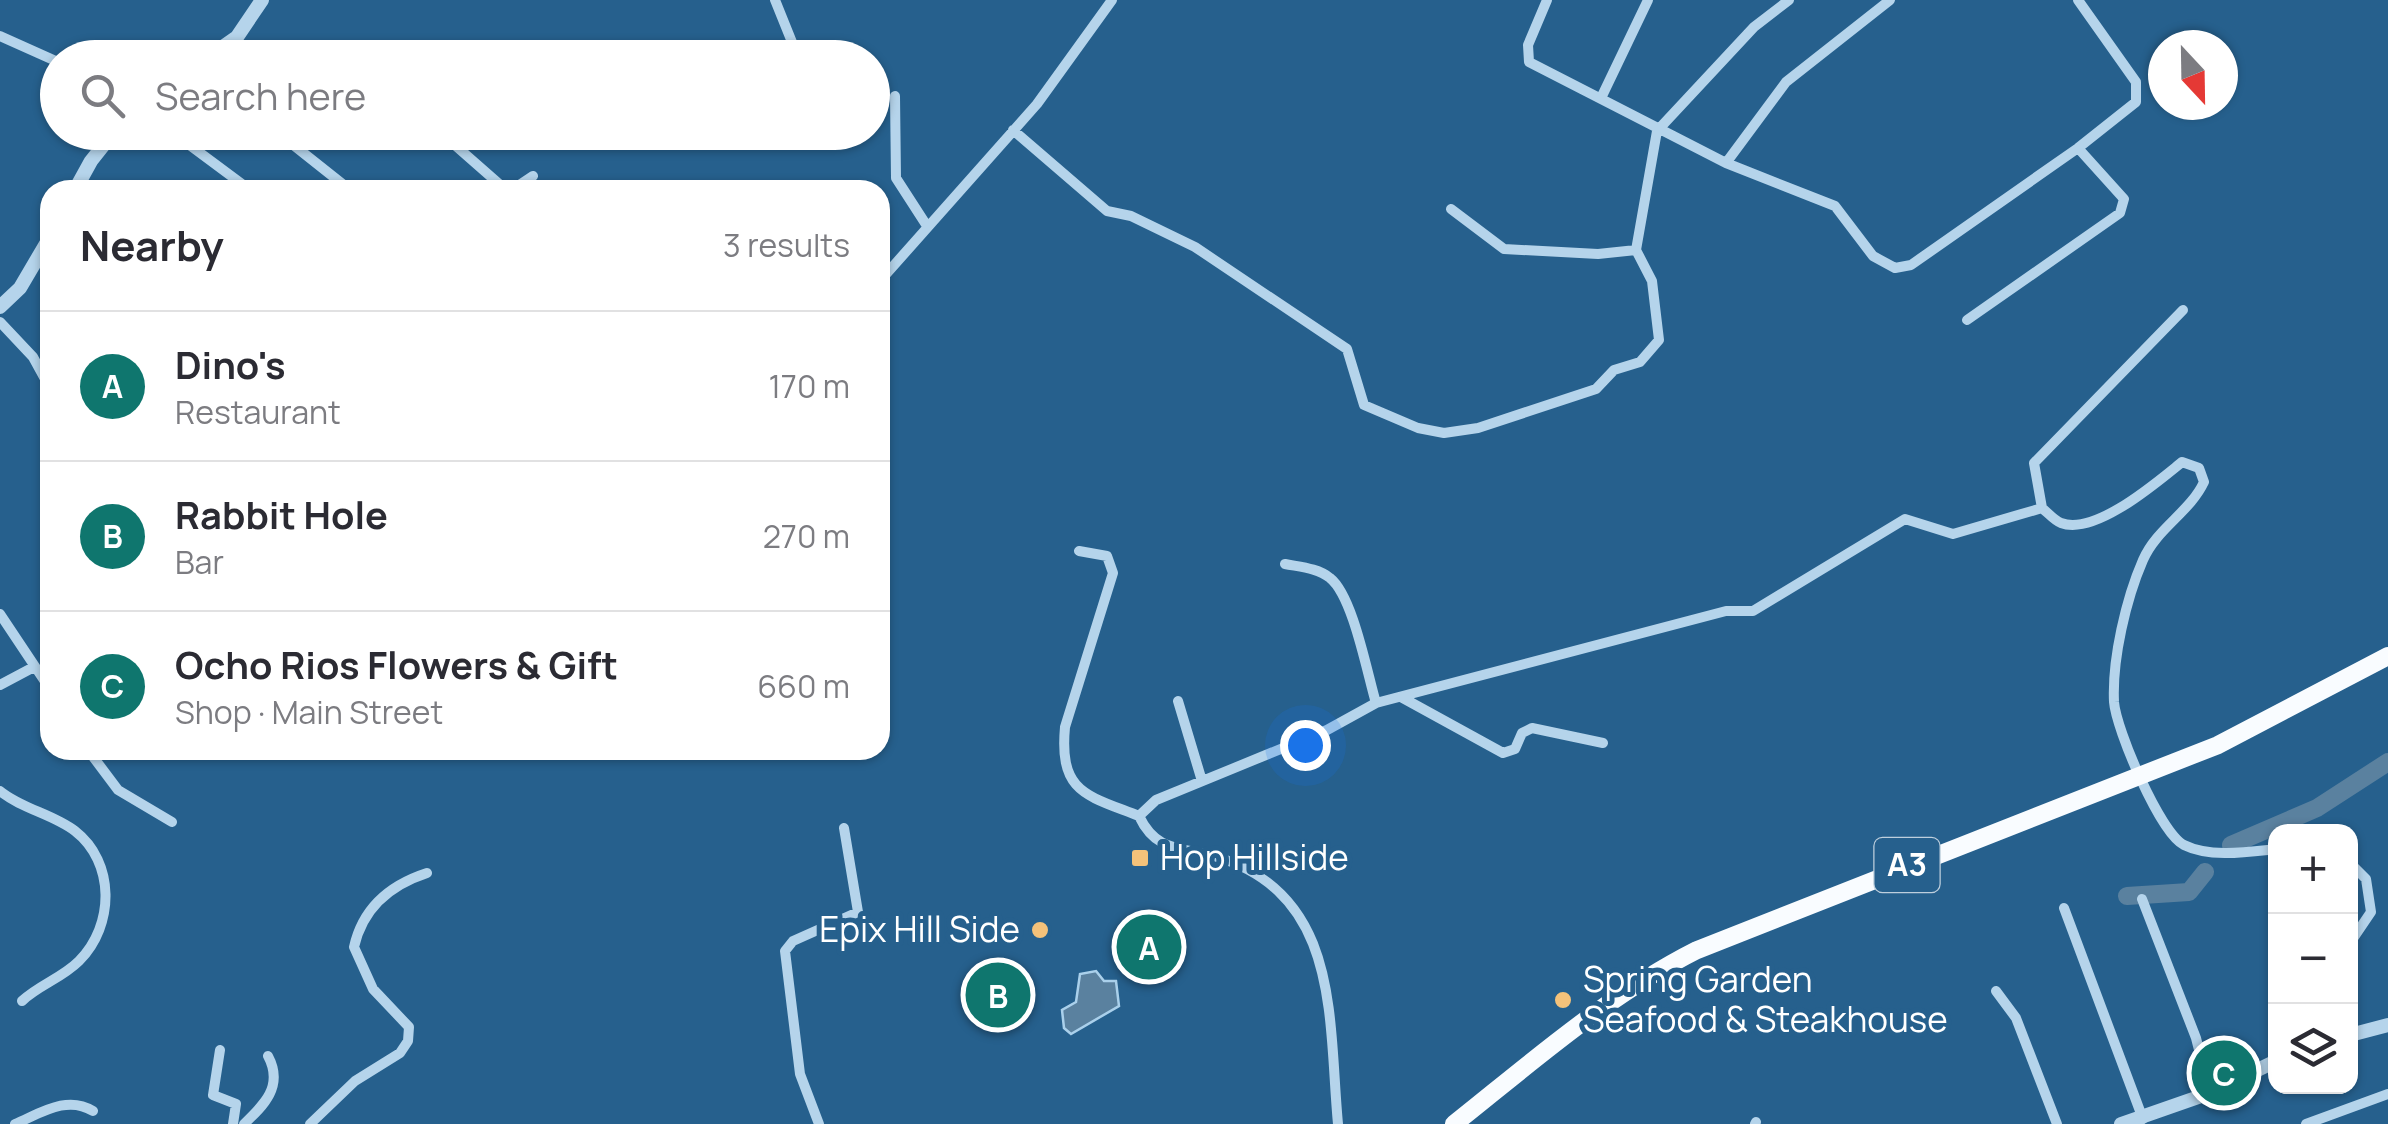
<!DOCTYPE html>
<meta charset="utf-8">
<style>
:root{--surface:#fff;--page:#f7f7f7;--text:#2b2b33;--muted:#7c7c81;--line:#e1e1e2;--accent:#0f766e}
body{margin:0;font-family:Manrope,sans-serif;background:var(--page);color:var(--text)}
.controls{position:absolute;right:30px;bottom:30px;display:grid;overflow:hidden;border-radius:20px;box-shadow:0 2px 8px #0004}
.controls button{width:90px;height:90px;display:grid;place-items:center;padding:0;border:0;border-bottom:2px solid var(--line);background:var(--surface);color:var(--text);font:50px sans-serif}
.compass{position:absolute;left:2148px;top:30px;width:90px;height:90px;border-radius:50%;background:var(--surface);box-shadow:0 2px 8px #0004;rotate:158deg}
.you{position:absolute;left:1305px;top:745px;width:35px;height:35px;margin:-25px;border:8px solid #fff;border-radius:50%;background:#1a73e8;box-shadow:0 0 0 15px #1a73e833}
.badge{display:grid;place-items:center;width:65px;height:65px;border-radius:50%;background:var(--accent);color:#fff;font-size:32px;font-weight:700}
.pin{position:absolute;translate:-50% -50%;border:5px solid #fff;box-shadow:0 2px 10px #0006}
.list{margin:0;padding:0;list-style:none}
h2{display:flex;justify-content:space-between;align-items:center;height:130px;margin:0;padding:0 40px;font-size:42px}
h2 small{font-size:32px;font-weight:400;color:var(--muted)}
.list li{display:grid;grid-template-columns:65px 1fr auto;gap:30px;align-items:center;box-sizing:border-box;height:150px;padding:0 40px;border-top:2px solid var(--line)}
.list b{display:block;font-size:38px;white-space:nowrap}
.list p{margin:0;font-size:32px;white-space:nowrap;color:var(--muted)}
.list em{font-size:32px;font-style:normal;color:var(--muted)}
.icon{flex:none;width:55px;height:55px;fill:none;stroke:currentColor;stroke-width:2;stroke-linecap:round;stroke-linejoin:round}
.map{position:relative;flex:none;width:2388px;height:1124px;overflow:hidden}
.search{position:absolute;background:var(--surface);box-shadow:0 2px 8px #0004;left:40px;top:40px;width:850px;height:110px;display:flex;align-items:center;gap:25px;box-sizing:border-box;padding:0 35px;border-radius:55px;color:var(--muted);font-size:38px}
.panel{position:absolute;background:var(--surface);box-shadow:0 2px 8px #0004;left:40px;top:180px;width:850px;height:580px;border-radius:30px}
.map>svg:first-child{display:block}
.water{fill:#5a819f;stroke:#aad0eb;stroke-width:2.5}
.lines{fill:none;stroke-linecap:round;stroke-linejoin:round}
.river{stroke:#5a819f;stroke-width:18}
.minor{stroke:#b5d4eb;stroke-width:10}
.tertiary{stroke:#b5d4eb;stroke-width:14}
.primary{stroke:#f9fcff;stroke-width:18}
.poi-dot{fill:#f4c27a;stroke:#26608d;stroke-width:4}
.labels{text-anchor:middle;stroke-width:10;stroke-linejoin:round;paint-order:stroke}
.shield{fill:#26608d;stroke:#becfdd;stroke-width:2.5}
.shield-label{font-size:32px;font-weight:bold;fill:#fff}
.poi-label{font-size:35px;fill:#fff;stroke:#26608d;text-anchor:start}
</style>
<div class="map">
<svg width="2388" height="1124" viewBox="0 0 2388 1124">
<rect width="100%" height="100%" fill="#26608d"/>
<path class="water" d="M 1096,971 L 1104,981 L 1116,981 L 1119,1006 L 1071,1034 L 1064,1028 L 1062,1010 L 1076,1002 L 1080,974 Z"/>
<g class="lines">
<path class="river" d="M 2231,845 L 2317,808 L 2388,762
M 2127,896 L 2189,892 L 2205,872"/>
<path class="minor" d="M 775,0 L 798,57
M 1547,0 L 1528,45 L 1529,62 L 1726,163 L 1835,206 L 1873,256 L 1895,268 L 1911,265 L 2078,148 L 2136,102 L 2136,82 L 2078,0
M 0,36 L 58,62
M 895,96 L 896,178 L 927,226
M 1602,96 L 1648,0
M 1013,130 L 1107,211 L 1131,216 L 1195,247 L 1347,349 L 1364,405 L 1418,428 L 1444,433 L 1478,428 L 1596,389 L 1614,370 L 1640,362 L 1659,340 L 1652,281 L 1636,250 L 1598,254 L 1504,249 L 1451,209
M 172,132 L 250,190
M 277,132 L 350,190
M 440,132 L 506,190
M 286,140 L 303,132
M 195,149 L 208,132
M 1726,163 L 1786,82 L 1890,0
M 722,186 L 727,190
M 512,190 L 533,176
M 1636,250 L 1657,131 L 1754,27 L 1789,0
M 880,281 L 1037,104 L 1112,0
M 2183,310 L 2034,463 L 2042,508 C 2047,512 2055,521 2061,523 C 2095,536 2157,482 2182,462 L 2199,468 L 2204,482 C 2190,512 2157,528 2143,560 C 2126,599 2112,659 2114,702 C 2116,729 2160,833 2184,845 C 2210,858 2248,852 2276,849
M 1967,320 L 2120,213 L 2124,199 L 2078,148
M 0,322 L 33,357 L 50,388
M 1079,551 L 1107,556 L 1113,573 L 1065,727 C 1059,793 1086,795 1139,816
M 1285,564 C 1300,567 1318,568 1330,578 C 1353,596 1367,673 1376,703
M 0,614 L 50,689
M 0,685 L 32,668
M 1401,697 L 1503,753 L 1515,749 L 1522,733 L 1532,728 L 1603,743
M 1178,701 L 1202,781
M 88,750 L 118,790 L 172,822
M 0,791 C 22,809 53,814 75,831 C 115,862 115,925 79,961 C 62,978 39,985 22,1001
M 2350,863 L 2366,879 L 2371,912 L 2350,943
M 2142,899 L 2196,1038 L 2210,1093
M 2064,908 L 2143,1119
M 1996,991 L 2016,1018 L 2057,1124
M 220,1050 L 213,1095 L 236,1104 L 233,1124
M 15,1124 C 41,1113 67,1095 93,1111
M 244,1124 C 264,1105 284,1086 268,1056
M 310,1124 L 355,1081 L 400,1053 L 408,1041 L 409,1027 L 373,989 L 354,947 C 363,907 390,885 427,873
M 819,1124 L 800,1074 L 785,951 L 793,941 L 858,912 L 844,828
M 1338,1124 C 1328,1018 1341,893 1214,856 C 1180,847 1156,852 1139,816 L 1156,800 L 1327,730 L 1376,703 L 1726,611 L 1753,611 L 1905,519 L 1953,534 L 2042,508
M 1755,1124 L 1756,1122
M 2306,1124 L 2388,1094"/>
<path class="tertiary" d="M 207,58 L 237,37 L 262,0
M 75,190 L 91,161 L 114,132
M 0,307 L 20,288 L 50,237
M 2350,1035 L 2388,1025
M 2121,1124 L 2210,1093 L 2276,1061"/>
<path class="primary" d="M 1454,1124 C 1532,1062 1608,995 1697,950 L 2218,745 L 2388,656"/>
</g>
<g class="poi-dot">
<rect x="1130" y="848" width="20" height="20" rx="5"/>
<circle cx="1040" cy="930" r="10"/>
<circle cx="1563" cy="1000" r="10"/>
</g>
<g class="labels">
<rect class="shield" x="1874.5" y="838" width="65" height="54" rx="8"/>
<g class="shield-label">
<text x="1907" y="876">A3</text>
</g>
<g class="poi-label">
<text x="1160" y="870">Hop Hillside</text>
<text x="1020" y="942" text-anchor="end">Epix Hill Side</text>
<text x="1583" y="992">Spring Garden<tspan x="1583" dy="40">Seafood &amp; Steakhouse</tspan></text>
</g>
</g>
</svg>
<div class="controls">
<button>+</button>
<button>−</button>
<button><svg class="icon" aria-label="layers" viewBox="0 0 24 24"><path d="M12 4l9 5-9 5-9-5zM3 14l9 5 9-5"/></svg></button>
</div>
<svg class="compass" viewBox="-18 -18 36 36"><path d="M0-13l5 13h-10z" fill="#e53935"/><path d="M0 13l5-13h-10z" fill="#7c7c81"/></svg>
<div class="you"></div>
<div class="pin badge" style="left:1149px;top:947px">A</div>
<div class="pin badge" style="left:998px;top:995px">B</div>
<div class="pin badge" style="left:2224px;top:1073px">C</div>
<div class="search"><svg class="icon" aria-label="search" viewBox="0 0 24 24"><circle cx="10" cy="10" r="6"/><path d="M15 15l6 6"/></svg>Search here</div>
<section class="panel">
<h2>Nearby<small>3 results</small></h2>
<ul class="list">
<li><span class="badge">A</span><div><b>Dino's</b><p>Restaurant</p></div><em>170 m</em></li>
<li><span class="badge">B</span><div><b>Rabbit Hole</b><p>Bar</p></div><em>270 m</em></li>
<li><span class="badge">C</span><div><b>Ocho Rios Flowers &amp; Gift</b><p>Shop · Main Street</p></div><em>660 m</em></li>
</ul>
</section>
</div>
